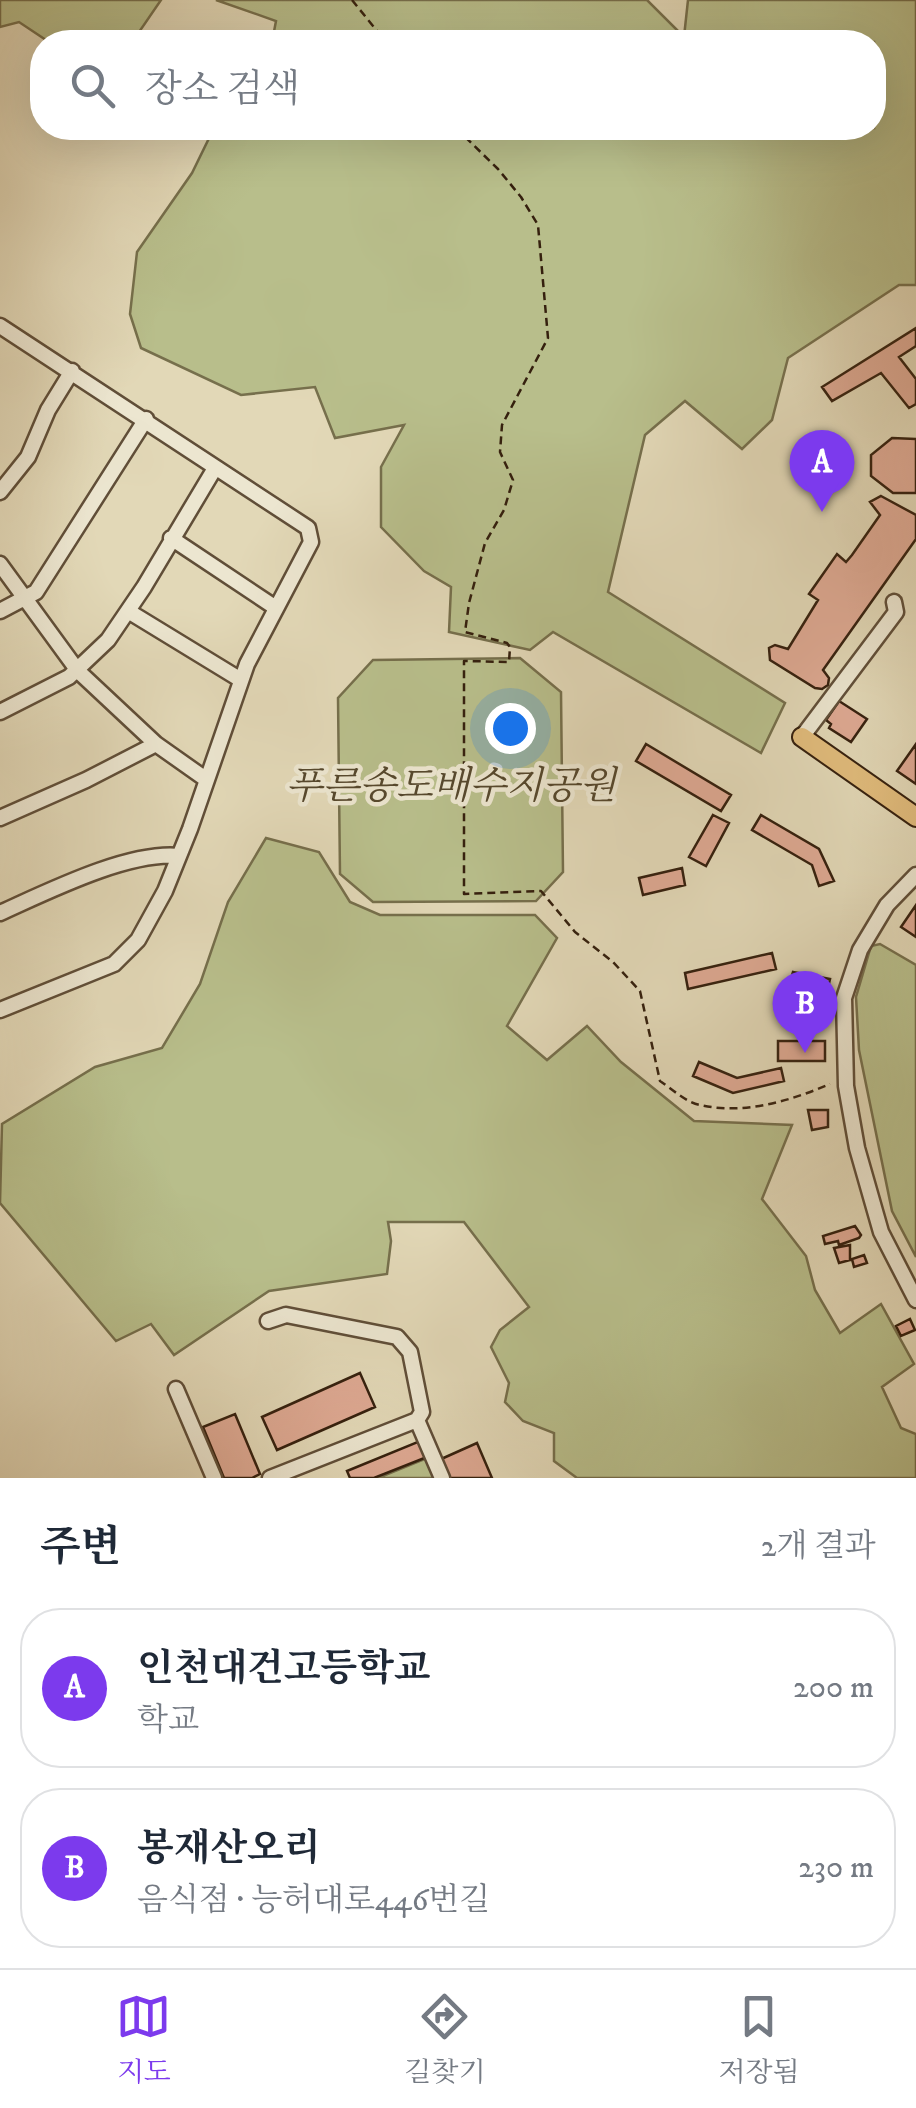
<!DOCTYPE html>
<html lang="ko">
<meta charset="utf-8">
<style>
:root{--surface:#fff;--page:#f2f2f3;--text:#1f2937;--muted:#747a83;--line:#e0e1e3;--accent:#7c3aed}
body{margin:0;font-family:"IM FELL DW Pica","Noto Serif KR",serif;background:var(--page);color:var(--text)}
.you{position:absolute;left:510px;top:728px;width:35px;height:35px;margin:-25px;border:8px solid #fff;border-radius:50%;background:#1a73e8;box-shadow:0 0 0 15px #1a73e833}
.badge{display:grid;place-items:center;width:65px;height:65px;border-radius:50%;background:var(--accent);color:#fff;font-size:32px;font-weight:700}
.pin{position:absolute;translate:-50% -82px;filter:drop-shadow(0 2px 5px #0008)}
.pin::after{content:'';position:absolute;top:52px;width:35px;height:30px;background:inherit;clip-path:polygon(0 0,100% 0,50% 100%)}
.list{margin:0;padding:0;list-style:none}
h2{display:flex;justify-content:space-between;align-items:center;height:130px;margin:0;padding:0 40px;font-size:42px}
h2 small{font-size:32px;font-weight:400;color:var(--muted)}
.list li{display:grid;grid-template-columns:65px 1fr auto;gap:30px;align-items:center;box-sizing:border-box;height:160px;margin:0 20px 20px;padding:0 20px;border:2px solid var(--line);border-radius:40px}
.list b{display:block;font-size:38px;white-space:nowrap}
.list p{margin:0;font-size:32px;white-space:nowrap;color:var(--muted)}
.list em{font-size:32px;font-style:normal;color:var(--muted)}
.icon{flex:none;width:55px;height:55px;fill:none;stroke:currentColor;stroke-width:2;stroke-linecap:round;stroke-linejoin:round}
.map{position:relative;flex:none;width:916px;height:1478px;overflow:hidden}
.search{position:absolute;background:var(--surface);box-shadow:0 10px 40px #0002;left:30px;right:30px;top:30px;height:110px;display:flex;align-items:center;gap:25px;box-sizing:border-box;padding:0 35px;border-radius:40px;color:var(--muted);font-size:38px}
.sheet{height:490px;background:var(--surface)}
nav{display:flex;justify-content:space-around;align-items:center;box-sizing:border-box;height:140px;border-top:2px solid var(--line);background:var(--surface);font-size:28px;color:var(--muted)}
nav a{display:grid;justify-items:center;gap:5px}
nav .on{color:var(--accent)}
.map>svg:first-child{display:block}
.green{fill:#b8be8b;stroke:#766f4c;stroke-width:2.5}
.building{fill:#dea993;stroke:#35200e;stroke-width:2.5}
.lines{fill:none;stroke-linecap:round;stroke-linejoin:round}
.minor-casing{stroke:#604e38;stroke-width:19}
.major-casing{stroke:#35200e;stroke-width:22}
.path{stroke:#35200e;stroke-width:2.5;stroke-dasharray:8 5;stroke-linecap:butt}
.minor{stroke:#ece6d0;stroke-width:14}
.major{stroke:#e1bc7c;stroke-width:18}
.labels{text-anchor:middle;stroke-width:9;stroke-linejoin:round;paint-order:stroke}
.park-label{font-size:38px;font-style:italic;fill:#56482d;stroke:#ece6d0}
</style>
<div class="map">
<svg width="916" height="1478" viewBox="0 0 916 1478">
<rect width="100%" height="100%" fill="#e2d8b7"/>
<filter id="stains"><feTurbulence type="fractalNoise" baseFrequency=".002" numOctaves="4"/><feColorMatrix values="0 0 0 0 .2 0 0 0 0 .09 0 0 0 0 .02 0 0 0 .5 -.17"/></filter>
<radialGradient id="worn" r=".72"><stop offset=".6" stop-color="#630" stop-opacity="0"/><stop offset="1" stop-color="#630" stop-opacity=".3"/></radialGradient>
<path class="green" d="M 0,0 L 161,0 L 135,38 L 118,42 L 49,42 L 19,22 L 0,27 Z
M 216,0 L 647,0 L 684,37 L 688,0 L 916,0 L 916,285 L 899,285 L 788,358 L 772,420 L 742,449 L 685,401 L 645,435 L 608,592 L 785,703 L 761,753 L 553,632 L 530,650 L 449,632 L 451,587 L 424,571 L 381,527 L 381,467 L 404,425 L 335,438 L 315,387 L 241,395 L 141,348 L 130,314 L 137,252 L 192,173 L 214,128 L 874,128 L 874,42 L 272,42 L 276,21 Z
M 520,658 L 561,692 L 563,872 L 536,901 L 373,902 L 340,874 L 338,698 L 373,660 Z
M 266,838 L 319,852 L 350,902 L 380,915 L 535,915 L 557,938 L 507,1026 L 547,1060 L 587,1026 L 621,1062 L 694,1121 L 792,1125 L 762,1199 L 806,1256 L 815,1290 L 840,1333 L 881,1304 L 914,1364 L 882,1387 L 901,1428 L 916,1434 L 916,1478 L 577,1478 L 554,1461 L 554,1433 L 523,1421 L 505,1402 L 509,1383 L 491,1347 L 500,1330 L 529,1307 L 464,1222 L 388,1222 L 391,1241 L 387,1274 L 269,1291 L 174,1355 L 151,1324 L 116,1341 L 0,1203 L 2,1124 L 95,1067 L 162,1048 L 200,984 L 228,902 Z
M 880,944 L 916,965 L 916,1257 L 892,1211 L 859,1050 L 856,997 L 871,946 Z
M 427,1458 L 436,1478 L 378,1478 Z"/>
<path class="building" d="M 916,328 L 916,346 L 899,357 L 916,379 L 916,404 L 909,408 L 881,373 L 832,401 L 822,387 Z
M 892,438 L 916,439 L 916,493 L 893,493 L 871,476 L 871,455 Z
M 881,496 L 916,515 L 916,539 L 823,670 L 829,678 L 828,685 L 822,689 L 815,688 L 770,660 L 769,648 L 775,645 L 788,649 L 818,600 L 809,594 L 837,554 L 846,562 L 852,555 L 880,515 L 870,502 Z
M 839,701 L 867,719 L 851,742 L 829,728 L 831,724 L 826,720 Z
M 646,744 L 731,795 L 721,811 L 636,761 Z
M 916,744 L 916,784 L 897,771 Z
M 713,815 L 729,823 L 706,866 L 689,857 Z
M 761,815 L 819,849 L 834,881 L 819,886 L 812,865 L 752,830 Z
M 682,868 L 685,885 L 643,895 L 639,878 Z
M 916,905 L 916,937 L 901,927 Z
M 772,953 L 776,969 L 688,989 L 685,973 Z
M 793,972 L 830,979 L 826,996 L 788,989 Z
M 778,1041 L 825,1041 L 825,1061 L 778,1061 Z
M 699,1062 L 737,1078 L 781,1068 L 784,1081 L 733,1093 L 693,1076 Z
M 808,1110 L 828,1110 L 828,1127 L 812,1130 Z
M 855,1226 L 861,1235 L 859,1238 L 839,1245 L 838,1241 L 825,1244 L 823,1236 Z
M 850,1245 L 850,1260 L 839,1263 L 834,1248 Z
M 864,1255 L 867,1263 L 854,1267 L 852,1259 Z
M 910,1319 L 915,1330 L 901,1336 L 896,1326 Z
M 360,1373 L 375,1407 L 277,1450 L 262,1417 Z
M 235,1414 L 260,1474 L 252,1478 L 224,1478 L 203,1427 Z
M 420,1441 L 427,1457 L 374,1478 L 350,1478 L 347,1471 Z
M 477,1443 L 492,1478 L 447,1478 L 439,1460 Z"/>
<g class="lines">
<defs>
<path id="minor" d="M 0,326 L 308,528 L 311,542 L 247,664 L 190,829 L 165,891 L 138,940 L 114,964 L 0,1010
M 0,492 L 28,457 L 48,410 L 72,371
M 171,538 L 276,608
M 0,564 L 78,671 L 156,744 L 207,780
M 0,611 L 36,592 L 146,419
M 128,611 L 241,680
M 0,712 L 69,677 L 108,640 L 144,587 L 215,468
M 802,737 L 896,612 L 894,602
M 0,818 L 86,780 L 156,744
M 916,875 L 887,905 L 860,950 L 844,998 L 846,1086 L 857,1148 L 881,1232 L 916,1300
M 0,913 C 47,892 128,851 179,856
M 268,1321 L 286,1315 L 397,1337 L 410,1352 L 422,1412 L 417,1420
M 176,1389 L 214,1478
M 270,1478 L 417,1420 L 442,1478"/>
<path id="major" d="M 802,737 L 916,817"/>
</defs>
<use href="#minor" class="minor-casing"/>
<use href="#major" class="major-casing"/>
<path class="path" d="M 352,0 L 386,42
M 456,128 L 498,169 L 521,197 L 538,225 L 548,338 L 502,425 L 500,452 L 513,480 L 504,510 L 485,543 L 469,603 L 465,632 L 507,643 L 510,647 L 509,662 L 464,661 L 464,894 L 541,891 L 575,932 L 613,962 L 640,991 L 660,1081 C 672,1089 687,1103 700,1105 C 744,1115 790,1101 830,1084"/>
<use href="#minor" class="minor"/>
<use href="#major" class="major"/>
</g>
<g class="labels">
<g class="park-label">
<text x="451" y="798">푸른송도배수지공원</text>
</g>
</g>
<rect width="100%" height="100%" filter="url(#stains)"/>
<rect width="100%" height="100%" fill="url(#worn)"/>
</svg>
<div class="you"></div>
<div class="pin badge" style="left:822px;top:512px">A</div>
<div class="pin badge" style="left:805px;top:1053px">B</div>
<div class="search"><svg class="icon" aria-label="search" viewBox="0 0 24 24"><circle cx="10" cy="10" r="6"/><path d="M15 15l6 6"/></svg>장소 검색</div>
</div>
<section class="sheet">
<h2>주변<small>2개 결과</small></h2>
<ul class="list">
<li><span class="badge">A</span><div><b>인천대건고등학교</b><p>학교</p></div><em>200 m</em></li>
<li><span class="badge">B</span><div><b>봉재산오리</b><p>음식점 · 능허대로446번길</p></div><em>230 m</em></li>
</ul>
</section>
<nav>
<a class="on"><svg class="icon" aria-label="map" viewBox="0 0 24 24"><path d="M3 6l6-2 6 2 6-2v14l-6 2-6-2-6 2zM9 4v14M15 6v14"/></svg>지도</a>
<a><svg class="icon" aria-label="directions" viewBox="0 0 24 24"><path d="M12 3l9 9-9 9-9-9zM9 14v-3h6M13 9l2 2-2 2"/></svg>길찾기</a>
<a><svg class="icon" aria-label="saved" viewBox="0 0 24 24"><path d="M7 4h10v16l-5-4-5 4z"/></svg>저장됨</a>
</nav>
